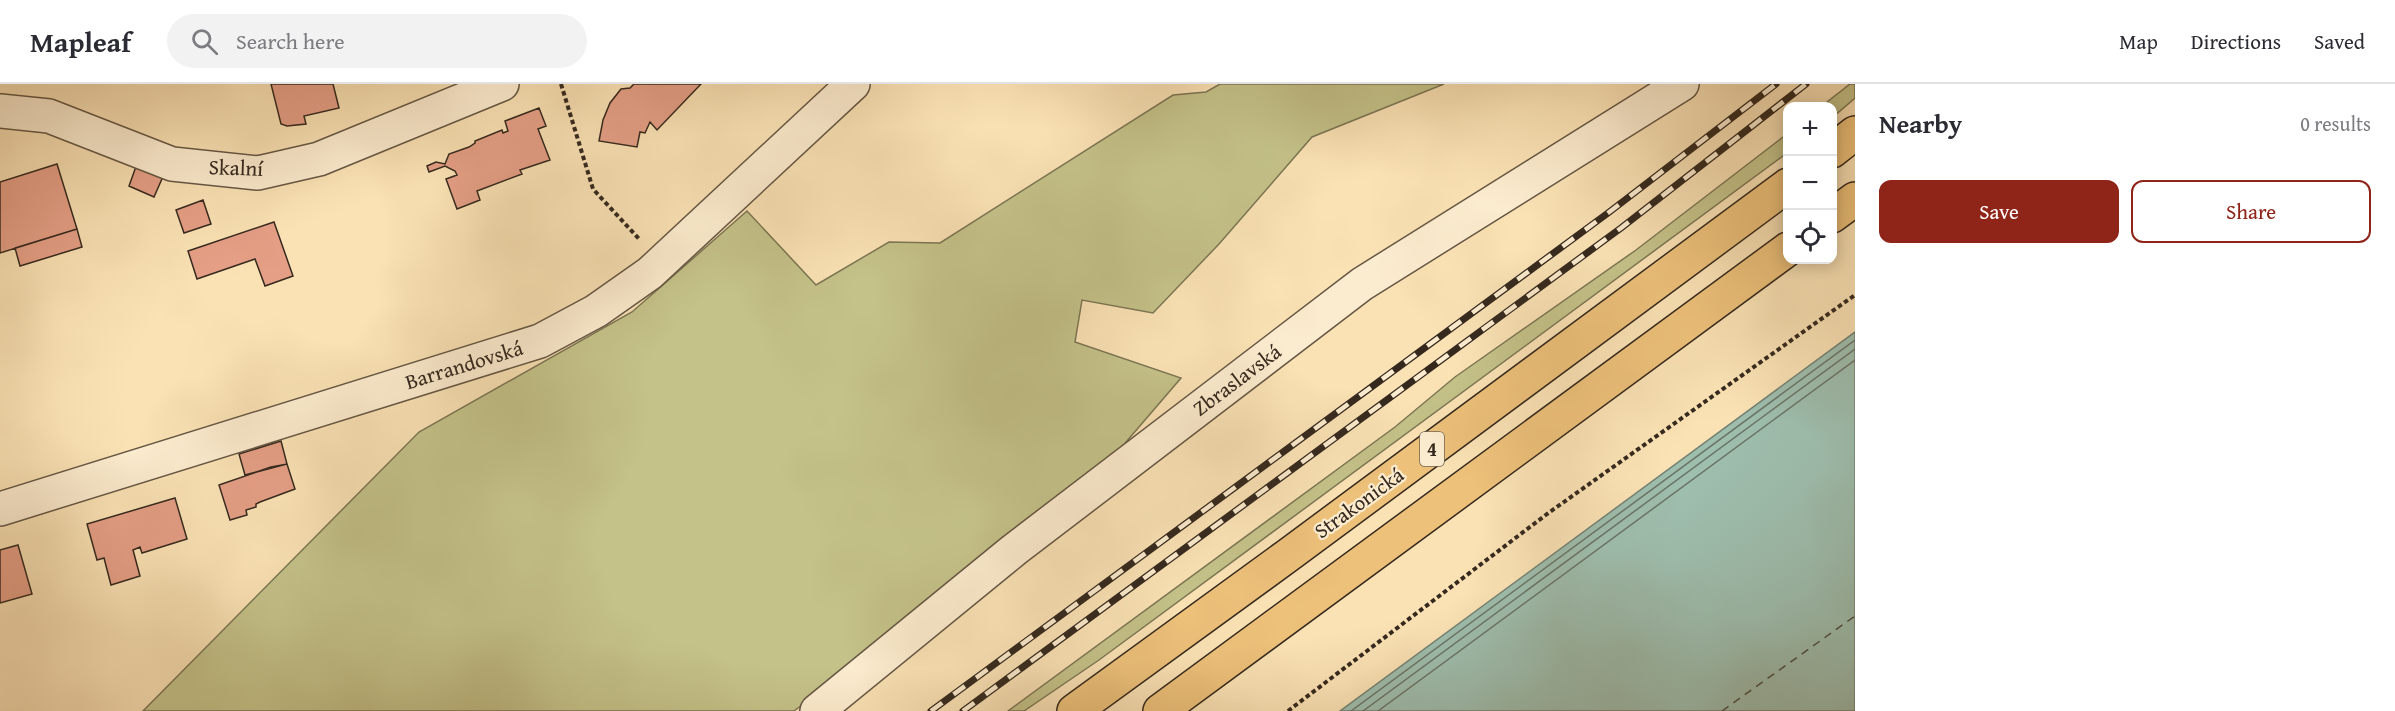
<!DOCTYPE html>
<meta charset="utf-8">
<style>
:root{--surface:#fff;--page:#f2f2f3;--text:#2b2b33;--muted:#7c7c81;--line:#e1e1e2;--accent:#8f2418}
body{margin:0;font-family:"Gentium Book Plus",serif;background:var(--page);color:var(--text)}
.controls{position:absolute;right:18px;top:18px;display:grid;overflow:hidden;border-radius:12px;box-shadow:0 3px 15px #0003}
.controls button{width:54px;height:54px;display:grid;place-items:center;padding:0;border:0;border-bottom:2px solid var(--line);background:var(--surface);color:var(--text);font:30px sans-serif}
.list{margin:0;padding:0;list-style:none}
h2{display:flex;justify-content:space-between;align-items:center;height:78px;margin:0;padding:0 24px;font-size:26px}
h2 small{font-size:20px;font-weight:400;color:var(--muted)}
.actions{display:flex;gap:12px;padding:18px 24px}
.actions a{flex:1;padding:14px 0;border:2px solid var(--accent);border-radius:12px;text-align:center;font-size:21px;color:var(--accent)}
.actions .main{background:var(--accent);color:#fff}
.icon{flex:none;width:33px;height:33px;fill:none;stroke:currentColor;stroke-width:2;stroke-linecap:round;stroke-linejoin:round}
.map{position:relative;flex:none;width:1855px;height:627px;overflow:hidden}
header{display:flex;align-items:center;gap:36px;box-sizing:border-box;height:84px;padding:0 30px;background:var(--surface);border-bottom:2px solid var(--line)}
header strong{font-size:28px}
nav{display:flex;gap:33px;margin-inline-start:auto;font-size:21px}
.search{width:420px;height:54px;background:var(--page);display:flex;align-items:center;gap:15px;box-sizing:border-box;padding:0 21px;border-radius:33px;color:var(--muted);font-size:22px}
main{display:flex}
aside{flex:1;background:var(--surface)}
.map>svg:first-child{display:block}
.green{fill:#c4c289;stroke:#7c7654;stroke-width:1.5}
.water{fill:#9ebeae;stroke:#748274;stroke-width:1.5}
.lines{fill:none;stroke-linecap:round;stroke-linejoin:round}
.shore{stroke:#6a7466;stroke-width:1.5}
.ferry{stroke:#4f4e42;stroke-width:1.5;stroke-dasharray:8 6;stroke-linecap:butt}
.building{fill:#e59f86;stroke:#35291e;stroke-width:1.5}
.minor-casing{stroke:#665744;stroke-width:36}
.major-casing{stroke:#35291e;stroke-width:36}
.path{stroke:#35291e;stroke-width:4;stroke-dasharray:4.5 3;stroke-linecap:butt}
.minor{stroke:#fceccf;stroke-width:33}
.major{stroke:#edc17a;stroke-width:33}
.rail-casing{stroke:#35291e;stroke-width:7}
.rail{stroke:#fceccf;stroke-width:4.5;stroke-dasharray:14;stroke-linecap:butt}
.labels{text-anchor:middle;stroke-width:4.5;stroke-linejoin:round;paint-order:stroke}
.shield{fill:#fceccf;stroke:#716453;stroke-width:1.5}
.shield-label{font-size:20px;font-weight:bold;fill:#35291e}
.street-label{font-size:21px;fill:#35291e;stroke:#fceccf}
</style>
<header>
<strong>Mapleaf</strong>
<div class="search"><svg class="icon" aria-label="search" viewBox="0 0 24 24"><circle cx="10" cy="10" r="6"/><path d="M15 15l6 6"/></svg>Search here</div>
<nav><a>Map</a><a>Directions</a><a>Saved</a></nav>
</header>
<main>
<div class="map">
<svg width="1855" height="627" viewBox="0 0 1855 627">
<rect width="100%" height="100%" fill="#fae2b5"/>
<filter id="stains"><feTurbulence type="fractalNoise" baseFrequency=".00333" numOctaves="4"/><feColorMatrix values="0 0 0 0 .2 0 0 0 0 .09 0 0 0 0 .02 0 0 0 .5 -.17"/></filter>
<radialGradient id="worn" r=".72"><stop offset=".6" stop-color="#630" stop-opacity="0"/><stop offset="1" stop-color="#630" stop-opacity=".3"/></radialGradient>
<path class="green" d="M 1220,0 L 1444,0 L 1312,53 L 1219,160 L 1153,229 L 1082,216 L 1075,258 L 1181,294 L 1090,400 L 794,627 L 143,627 L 419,348 L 632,228 L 747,127 L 816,201 L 889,158 L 940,159 L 1173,11 L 1206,8 Z
M 1850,0 L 1855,0 L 1855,14 L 1833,33 L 1832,22 L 1822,22 Z
M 1787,50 L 1787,69 L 1099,576 L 1024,627 L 1008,627 L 1395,343 L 1455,293 L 1636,166 Z"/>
<path class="water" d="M 1855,248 L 1855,627 L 1340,627 Z"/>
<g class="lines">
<path class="shore" d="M 1351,627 L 1855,256
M 1363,627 L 1855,265
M 1378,627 L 1855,276"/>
<path class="ferry" d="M 1722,627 L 1855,532"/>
</g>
<path class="building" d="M 271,0 L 333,0 L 339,24 L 304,32 L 306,40 L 287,42 L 281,40 Z
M 634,0 L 701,0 L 657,46 L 650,38 L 645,49 L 640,48 L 637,63 L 599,57 L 603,36 L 610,19 L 621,5 L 630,4 Z
M 539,24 L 546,42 L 538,45 L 550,76 L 520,86 L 522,90 L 477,107 L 480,116 L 457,125 L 446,95 L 457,91 L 455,87 L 445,82 L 429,88 L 427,82 L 436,78 L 445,80 L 449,70 L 469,63 L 475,59 L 475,57 L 502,46 L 503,49 L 508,47 L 505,37 Z
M 138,77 L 165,88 L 154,113 L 129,102 Z
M 57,80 L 77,145 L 0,169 L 0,98 Z
M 203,116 L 211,140 L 184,149 L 176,126 Z
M 274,138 L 293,192 L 265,202 L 255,175 L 197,195 L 188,167 Z
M 77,145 L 82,163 L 20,182 L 15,164 Z
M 281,357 L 287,380 L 245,391 L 239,370 Z
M 287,380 L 295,405 L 260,418 L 256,420 L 256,423 L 246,426 L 247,431 L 230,436 L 219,401 L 271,383 Z
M 175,414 L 187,455 L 142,469 L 140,463 L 133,466 L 140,492 L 111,501 L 104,474 L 97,476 L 87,440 Z
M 18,461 L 32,510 L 0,519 L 0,466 Z"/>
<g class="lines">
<defs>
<path id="minor" d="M 0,27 L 49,32 L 172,80 L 258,89 L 319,75 L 502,0
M 0,425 L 540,257 L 596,227 L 650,189 L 853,0
M 817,627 L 1014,466 L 1362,200 L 1682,0"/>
<path id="major" d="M 1832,67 L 1855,49
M 1832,132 L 1855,115
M 1074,627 L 1287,472 L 1788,101
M 1160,627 L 1788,165"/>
</defs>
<use href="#minor" class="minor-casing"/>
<use href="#major" class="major-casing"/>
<path class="path" d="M 561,0 L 593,105 L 640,156
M 1288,627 L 1547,430 L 1855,211"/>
<use href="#minor" class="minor"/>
<use href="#major" class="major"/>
<defs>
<path id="rail" d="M 931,627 L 1608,129 L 1776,0
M 963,627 L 1621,144 L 1806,0"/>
</defs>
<use href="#rail" class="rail-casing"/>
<use href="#rail" class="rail"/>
</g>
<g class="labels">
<rect class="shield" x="1420" y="348" width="24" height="34" rx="4.5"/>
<g class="shield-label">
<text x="1432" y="372">4</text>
</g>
<g class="street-label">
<text transform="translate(236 84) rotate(2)" y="7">Skalní</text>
<text transform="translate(464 281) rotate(-17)" y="7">Barrandovská</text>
<text transform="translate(1237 296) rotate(-37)" y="7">Zbraslavská</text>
<text transform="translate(1359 419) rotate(-36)" y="7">Strakonická</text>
</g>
</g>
<rect width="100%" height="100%" filter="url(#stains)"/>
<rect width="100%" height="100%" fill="url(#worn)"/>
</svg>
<div class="controls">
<button>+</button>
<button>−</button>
<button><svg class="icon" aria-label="locate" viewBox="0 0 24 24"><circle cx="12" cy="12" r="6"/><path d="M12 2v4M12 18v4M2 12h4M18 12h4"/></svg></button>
</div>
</div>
<aside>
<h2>Nearby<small>0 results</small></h2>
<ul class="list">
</ul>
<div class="actions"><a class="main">Save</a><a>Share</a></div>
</aside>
</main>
